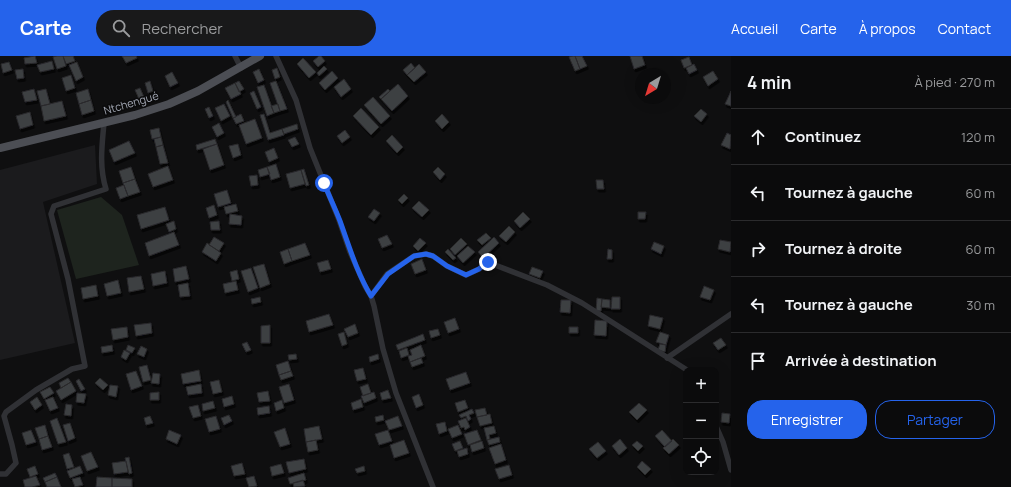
<!DOCTYPE html>
<html lang="fr">
<meta charset="utf-8">
<style>
:root{--surface:#0b0b0c;--page:#19191a;--text:#f1f3f6;--muted:#9a9b9d;--line:#2b2b2d;--accent:#2563eb}
body{margin:0;font-family:Manrope,sans-serif;background:var(--page);color:var(--text)}
.controls{position:absolute;right:12px;bottom:12px;display:grid;overflow:hidden;border-radius:8px;box-shadow:0 4px 16px #0002}
.controls button{width:36px;height:36px;display:grid;place-items:center;padding:0;border:0;border-bottom:1px solid var(--line);background:var(--surface);color:var(--text);font:20px sans-serif}
.compass{position:absolute;left:635px;top:12px;width:36px;height:36px;border-radius:50%;background:var(--surface);box-shadow:0 4px 16px #0002;rotate:218deg}
.stop{position:absolute;width:12px;height:12px;margin:-9px;border:3px solid #2563eb;border-radius:50%;background:#fff}
.stop.end{background:#2563eb;border-color:#fff;box-shadow:0 1px 4px #0008}
.list{margin:0;padding:0;list-style:none}
h2{display:flex;justify-content:space-between;align-items:center;height:52px;margin:0;padding:0 16px;font-size:17px}
h2 small{font-size:13px;font-weight:400;color:var(--muted)}
.list li{display:grid;grid-template-columns:26px 1fr auto;gap:12px;align-items:center;box-sizing:border-box;height:56px;padding:0 16px;border-top:1px solid var(--line)}
.list b{display:block;font-size:15px;white-space:nowrap}
.list em{font-size:13px;font-style:normal;color:var(--muted)}
.actions{display:flex;gap:8px;padding:12px 16px}
.actions a{flex:1;padding:9px 0;border:1px solid var(--accent);border-radius:16px;text-align:center;font-size:14px;color:var(--accent)}
.actions .main{background:var(--accent);color:#fff}
.icon{flex:none;width:22px;height:22px;fill:none;stroke:currentColor;stroke-width:2;stroke-linecap:round;stroke-linejoin:round}
.map{position:relative;flex:none;width:731px;height:431px;overflow:hidden}
header{display:flex;align-items:center;gap:24px;box-sizing:border-box;height:56px;padding:0 20px;background:var(--accent);color:#fff}
header strong{font-size:19px}
nav{display:flex;gap:22px;margin-inline-start:auto;font-size:14px}
.search{width:280px;height:36px;background:var(--page);display:flex;align-items:center;gap:10px;box-sizing:border-box;padding:0 14px;border-radius:22px;color:var(--muted);font-size:15px}
main{display:flex}
aside{flex:1;background:var(--surface)}
.map>svg:first-child{display:block}
.built{fill:#1b1b1d}
.green{fill:#1e241e}
.building{fill:#3e3f43;stroke:#29292c;filter:url(#shadow)}
.lines{fill:none;stroke-linecap:round;stroke-linejoin:round}
.minor{stroke:#303135;stroke-width:5.5}
.primary{stroke:#4c4e54;stroke-width:8}
.route{stroke:#2563eb;stroke-width:5}
.labels{text-anchor:middle;stroke-width:3;stroke-linejoin:round;paint-order:stroke}
.street-label{font-size:11px;fill:#a0a5b1;stroke:#0a0a0b}
</style>
<header>
<strong>Carte</strong>
<div class="search"><svg class="icon" aria-label="search" viewBox="0 0 24 24"><circle cx="10" cy="10" r="6"/><path d="M15 15l6 6"/></svg>Rechercher</div>
<nav><a>Accueil</a><a>Carte</a><a>À propos</a><a>Contact</a></nav>
</header>
<main>
<div class="map">
<svg width="731" height="431" viewBox="0 0 731 431">
<defs>
<filter id="shadow"><feDropShadow dx="1.5" dy="3" stdDeviation="0" flood-color="#0009"/></filter>
</defs>
<rect width="100%" height="100%" fill="#0f0f10"/>
<path class="built" d="M 95,89 L 97,128 L 43,146 L 75,287 L 0,304 L 0,114 Z"/>
<path class="green" d="M 101,141 L 122,159 L 139,209 L 76,223 L 57,154 Z"/>
<path class="building" d="M 35,0 L 37,7 L 25,8 L 24,2 Z
M 57,0 L 63,0 L 66,10 L 57,13 L 53,1 Z
M 63,0 L 73,0 L 75,5 L 66,8 Z
M 122,0 L 136,0 L 137,2 L 126,7 Z
M 319,0 L 321,0 L 325,5 L 318,11 L 313,5 Z
M 573,0 L 575,0 L 580,13 L 575,15 L 569,1 Z
M 575,0 L 582,0 L 587,10 L 580,13 Z
M 630,0 L 642,0 L 645,9 L 634,13 Z
M 689,1 L 692,9 L 684,12 L 681,4 Z
M 303,2 L 316,16 L 309,22 L 297,8 Z
M 52,5 L 54,13 L 40,16 L 37,9 Z
M 9,6 L 12,14 L 3,17 L 1,8 Z
M 77,6 L 83,21 L 76,25 L 69,9 Z
M 411,7 L 415,12 L 407,19 L 403,14 Z
M 419,8 L 426,16 L 414,26 L 407,19 Z
M 694,8 L 697,14 L 689,18 L 686,12 Z
M 324,10 L 327,13 L 319,20 L 317,17 Z
M 277,12 L 280,21 L 275,23 L 272,14 Z
M 23,13 L 24,22 L 17,23 L 15,14 Z
M 259,13 L 264,24 L 258,27 L 253,16 Z
M 332,15 L 338,22 L 325,34 L 319,27 Z
M 713,15 L 718,23 L 708,30 L 703,21 Z
M 172,16 L 178,27 L 170,31 L 165,20 Z
M 71,19 L 75,32 L 66,35 L 62,22 Z
M 344,23 L 351,33 L 341,41 L 334,31 Z
M 150,25 L 153,35 L 148,37 L 145,27 Z
M 239,25 L 244,33 L 239,36 L 235,27 Z
M 276,25 L 287,53 L 280,55 L 270,27 Z
M 235,27 L 241,38 L 231,43 L 225,32 Z
M 398,28 L 408,40 L 392,55 L 381,43 Z
M 264,29 L 274,57 L 267,60 L 257,31 Z
M 140,32 L 144,41 L 139,43 L 135,34 Z
M 34,33 L 37,44 L 25,46 L 22,36 Z
M 46,33 L 50,48 L 41,50 L 37,35 Z
M 88,33 L 91,44 L 79,48 L 76,37 Z
M 388,33 L 390,35 L 381,43 L 379,41 Z
M 254,35 L 261,51 L 257,53 L 250,37 Z
M 731,35 L 731,50 L 725,48 Z
M 373,41 L 390,60 L 381,68 L 364,49 Z
M 91,44 L 94,55 L 82,59 L 79,48 Z
M 228,44 L 236,61 L 233,62 L 226,46 Z
M 62,45 L 66,60 L 44,65 L 41,50 Z
M 224,48 L 230,60 L 221,65 L 215,52 Z
M 278,48 L 280,55 L 274,57 L 271,50 Z
M 209,51 L 213,60 L 209,62 L 205,53 Z
M 361,52 L 379,71 L 371,79 L 353,60 Z
M 701,53 L 707,58 L 701,66 L 694,60 Z
M 30,56 L 33,69 L 20,73 L 16,60 Z
M 241,58 L 244,65 L 236,68 L 233,62 Z
M 264,58 L 270,77 L 282,73 L 284,79 L 268,84 L 260,59 Z
M 442,58 L 449,66 L 442,73 L 435,65 Z
M 255,63 L 262,82 L 246,88 L 239,69 Z
M 219,67 L 224,77 L 217,81 L 212,71 Z
M 297,68 L 298,73 L 284,78 L 282,73 Z
M 159,72 L 161,81 L 152,83 L 150,74 Z
M 345,74 L 350,81 L 342,87 L 337,80 Z
M 727,77 L 731,79 L 730,93 L 721,89 Z
M 392,79 L 403,91 L 397,97 L 386,85 Z
M 161,81 L 163,89 L 156,91 L 154,83 Z
M 295,81 L 299,88 L 292,91 L 288,84 Z
M 215,83 L 217,88 L 197,94 L 196,89 Z
M 129,85 L 135,97 L 114,106 L 109,94 Z
M 217,88 L 224,109 L 210,114 L 203,93 Z
M 238,88 L 241,99 L 233,102 L 229,90 Z
M 163,89 L 168,107 L 160,108 L 156,91 Z
M 274,92 L 278,102 L 269,106 L 265,96 Z
M 276,108 L 280,121 L 271,124 L 267,111 Z
M 168,110 L 173,124 L 153,131 L 148,118 Z
M 131,111 L 135,123 L 123,127 L 119,115 Z
M 267,111 L 270,118 L 260,121 L 258,114 Z
M 438,111 L 445,118 L 440,124 L 433,116 Z
M 304,113 L 309,129 L 306,130 L 301,114 Z
M 301,114 L 305,128 L 290,132 L 286,118 Z
M 257,119 L 258,129 L 251,130 L 249,120 Z
M 135,123 L 140,136 L 128,140 L 123,127 Z
M 596,124 L 603,124 L 604,133 L 597,133 Z
M 124,129 L 128,140 L 120,143 L 116,132 Z
M 227,134 L 231,147 L 218,151 L 214,138 Z
M 404,138 L 408,142 L 402,148 L 398,144 Z
M 419,145 L 429,154 L 422,161 L 412,152 Z
M 236,148 L 238,155 L 226,158 L 224,151 Z
M 214,149 L 217,159 L 209,162 L 206,152 Z
M 165,151 L 169,164 L 141,173 L 137,159 Z
M 374,153 L 380,157 L 374,165 L 368,161 Z
M 523,156 L 530,163 L 520,172 L 514,165 Z
M 638,156 L 646,156 L 645,163 L 638,163 Z
M 230,158 L 242,160 L 241,169 L 229,168 Z
M 174,165 L 176,173 L 169,176 L 166,168 Z
M 219,165 L 220,174 L 211,174 L 210,166 Z
M 509,170 L 515,176 L 506,186 L 499,180 Z
M 174,176 L 179,189 L 149,200 L 145,187 Z
M 486,177 L 491,182 L 482,189 L 477,184 Z
M 387,179 L 392,188 L 382,192 L 378,183 Z
M 214,181 L 224,187 L 219,195 L 209,189 Z
M 494,181 L 499,187 L 483,202 L 478,196 Z
M 420,182 L 426,187 L 418,195 L 413,190 Z
M 461,182 L 467,188 L 455,199 L 450,193 Z
M 720,184 L 731,186 L 730,196 L 718,193 Z
M 654,186 L 664,190 L 661,198 L 651,193 Z
M 207,187 L 221,197 L 216,205 L 202,196 Z
M 305,187 L 310,199 L 292,205 L 288,193 Z
M 468,190 L 475,196 L 463,207 L 457,200 Z
M 288,193 L 292,205 L 284,208 L 280,196 Z
M 448,193 L 456,202 L 453,204 L 445,196 Z
M 608,193 L 612,194 L 612,203 L 607,203 Z
M 422,203 L 426,214 L 415,218 L 411,208 Z
M 328,204 L 331,213 L 320,216 L 317,207 Z
M 264,208 L 270,228 L 260,232 L 253,211 Z
M 186,210 L 189,223 L 175,226 L 173,213 Z
M 532,211 L 543,215 L 540,222 L 529,218 Z
M 251,212 L 258,232 L 248,236 L 241,215 Z
M 237,214 L 239,223 L 232,225 L 230,216 Z
M 165,215 L 167,227 L 153,230 L 151,218 Z
M 141,220 L 144,233 L 129,236 L 127,222 Z
M 118,224 L 121,237 L 107,240 L 104,228 Z
M 236,225 L 238,234 L 225,237 L 223,228 Z
M 188,227 L 190,240 L 180,241 L 178,229 Z
M 96,229 L 98,240 L 83,243 L 81,232 Z
M 704,230 L 714,234 L 710,244 L 700,241 Z
M 260,241 L 261,246 L 252,248 L 251,243 Z
M 612,241 L 620,241 L 620,253 L 611,253 Z
M 597,242 L 602,243 L 601,255 L 596,255 Z
M 602,243 L 610,244 L 610,252 L 601,251 Z
M 561,244 L 571,244 L 570,257 L 560,256 Z
M 329,258 L 333,269 L 309,276 L 306,265 Z
M 650,259 L 663,262 L 660,273 L 648,270 Z
M 455,262 L 459,273 L 448,277 L 444,266 Z
M 595,264 L 607,265 L 606,280 L 594,279 Z
M 151,267 L 152,277 L 136,280 L 134,269 Z
M 355,268 L 358,277 L 348,281 L 344,273 Z
M 270,269 L 270,287 L 261,287 L 261,270 Z
M 127,271 L 128,281 L 113,284 L 111,273 Z
M 569,271 L 578,271 L 578,277 L 569,277 Z
M 438,273 L 440,279 L 431,282 L 429,275 Z
M 344,276 L 347,288 L 342,290 L 338,278 Z
M 660,276 L 669,279 L 666,289 L 656,286 Z
M 423,278 L 425,284 L 398,294 L 396,289 Z
M 721,282 L 726,289 L 718,294 L 713,287 Z
M 247,286 L 251,294 L 246,296 L 242,288 Z
M 660,288 L 666,289 L 665,296 L 658,294 Z
M 112,289 L 113,295 L 102,297 L 101,291 Z
M 128,289 L 135,292 L 132,297 L 126,294 Z
M 421,289 L 425,300 L 410,306 L 408,300 L 412,299 L 410,294 Z
M 141,290 L 147,293 L 144,301 L 137,298 Z
M 407,292 L 409,299 L 401,302 L 399,295 Z
M 124,294 L 130,297 L 126,304 L 121,301 Z
M 296,298 L 297,303 L 289,304 L 288,299 Z
M 378,298 L 379,303 L 370,306 L 369,301 Z
M 421,302 L 423,307 L 412,311 L 410,306 Z
M 288,305 L 291,315 L 279,319 L 276,309 Z
M 147,309 L 151,324 L 143,326 L 139,311 Z
M 363,312 L 366,323 L 357,325 L 354,314 Z
M 199,314 L 201,325 L 183,328 L 181,318 Z
M 136,315 L 142,330 L 131,334 L 126,318 Z
M 291,315 L 293,320 L 281,324 L 279,319 Z
M 466,316 L 470,327 L 450,334 L 446,323 Z
M 153,317 L 160,318 L 159,328 L 151,327 Z
M 68,322 L 71,326 L 61,332 L 59,327 Z
M 100,322 L 108,329 L 103,334 L 95,327 Z
M 79,323 L 85,333 L 81,335 L 76,325 Z
M 219,324 L 222,336 L 213,338 L 210,326 Z
M 71,326 L 76,335 L 61,344 L 56,335 Z
M 201,328 L 202,337 L 188,339 L 186,331 Z
M 289,328 L 294,344 L 284,347 L 279,331 Z
M 368,328 L 371,337 L 363,340 L 360,331 Z
M 110,329 L 118,330 L 116,341 L 108,339 Z
M 50,331 L 54,337 L 44,343 L 40,336 Z
M 388,334 L 391,342 L 382,344 L 380,337 Z
M 268,335 L 270,345 L 259,346 L 257,337 Z
M 159,336 L 159,344 L 150,344 L 150,337 Z
M 374,336 L 376,342 L 364,347 L 361,340 Z
M 77,337 L 86,338 L 84,347 L 76,346 Z
M 419,338 L 423,349 L 416,352 L 412,341 Z
M 232,340 L 234,348 L 224,351 L 222,343 Z
M 37,341 L 42,349 L 35,354 L 30,346 Z
M 53,341 L 58,352 L 50,355 L 45,344 Z
M 361,343 L 363,351 L 353,354 L 351,347 Z
M 282,344 L 284,352 L 276,355 L 274,347 Z
M 465,344 L 468,352 L 458,356 L 455,347 Z
M 213,345 L 215,352 L 203,355 L 202,348 Z
M 639,347 L 647,354 L 637,364 L 629,356 Z
M 66,348 L 72,349 L 71,360 L 64,359 Z
M 198,349 L 201,360 L 193,362 L 189,351 Z
M 269,350 L 270,357 L 258,359 L 257,352 Z
M 485,352 L 487,359 L 477,361 L 475,354 Z
M 472,353 L 474,357 L 469,359 L 471,363 L 468,365 L 466,360 L 461,362 L 459,359 Z
M 722,357 L 730,358 L 729,367 L 721,366 Z
M 490,358 L 492,367 L 480,370 L 477,361 Z
M 229,359 L 232,365 L 224,369 L 221,362 Z
M 383,359 L 384,364 L 376,366 L 375,361 Z
M 150,360 L 153,367 L 146,369 L 144,362 Z
M 216,360 L 220,373 L 209,376 L 205,363 Z
M 398,360 L 402,370 L 389,374 L 385,365 Z
M 57,362 L 66,386 L 58,388 L 50,365 Z
M 466,362 L 470,371 L 465,374 L 464,371 L 461,372 L 458,365 Z
M 445,366 L 447,375 L 439,378 L 436,368 Z
M 70,367 L 75,382 L 68,385 L 63,369 Z
M 45,369 L 48,380 L 39,383 L 35,372 Z
M 458,369 L 462,378 L 452,382 L 448,373 Z
M 319,370 L 322,383 L 306,386 L 304,373 Z
M 494,370 L 496,377 L 489,379 L 490,383 L 487,384 L 484,372 Z
M 285,372 L 290,388 L 280,391 L 274,376 Z
M 31,374 L 36,386 L 26,389 L 22,377 Z
M 169,374 L 181,379 L 177,388 L 166,383 Z
M 388,374 L 392,385 L 379,389 L 375,378 Z
M 477,374 L 481,384 L 468,389 L 464,378 Z
M 662,374 L 672,385 L 665,391 L 655,380 Z
M 48,380 L 52,391 L 42,394 L 39,383 Z
M 499,381 L 500,386 L 489,389 L 487,384 Z
M 620,383 L 627,392 L 619,399 L 612,390 Z
M 673,383 L 679,389 L 669,398 L 663,392 Z
M 316,384 L 318,394 L 308,396 L 306,386 Z
M 404,384 L 409,397 L 394,402 L 390,389 Z
M 460,385 L 463,392 L 455,395 L 452,388 Z
M 482,385 L 484,392 L 472,396 L 470,389 Z
M 637,385 L 643,390 L 638,395 L 632,389 Z
M 598,386 L 606,395 L 597,402 L 589,393 Z
M 501,388 L 506,404 L 495,408 L 489,392 Z
M 467,392 L 468,398 L 459,401 L 457,395 Z
M 91,396 L 98,411 L 87,415 L 81,400 Z
M 69,397 L 74,411 L 67,413 L 63,399 Z
M 129,401 L 132,417 L 129,418 L 125,402 Z
M 304,403 L 306,413 L 289,417 L 286,406 Z
M 126,405 L 128,416 L 114,418 L 112,407 Z
M 642,405 L 651,413 L 645,419 L 637,411 Z
M 242,407 L 245,418 L 234,420 L 231,410 Z
M 281,408 L 284,417 L 272,420 L 270,411 Z
M 509,409 L 512,419 L 499,423 L 495,413 Z
M 35,410 L 38,418 L 30,421 L 27,413 Z
M 80,410 L 83,417 L 70,422 L 67,415 Z
M 364,410 L 365,415 L 357,417 L 355,413 Z
M 55,417 L 57,421 L 45,426 L 43,422 Z
M 304,417 L 306,424 L 290,428 L 288,422 Z
M 36,420 L 40,429 L 32,431 L 25,431 L 23,424 Z
M 254,420 L 257,430 L 249,431 L 246,422 Z
M 57,421 L 61,431 L 47,431 L 45,426 Z
M 80,421 L 83,429 L 75,431 L 72,423 Z
M 97,421 L 112,422 L 112,431 L 96,431 Z
M 112,422 L 132,423 L 132,431 L 112,431 Z
M 303,424 L 305,430 L 294,431 L 293,427 Z"/>
<g class="lines">
<path class="minor" d="M 235,0 L 241,12
M 276,0 L 296,44 L 310,92 L 339,164 L 350,196 L 365,230 L 371,240 L 374,250 L 383,293 L 396,337 L 433,431
M 371,240 L 387,218 L 414,200 L 426,198 L 433,200 L 447,210 L 466,219 L 479,213 L 487,206 L 547,229 L 582,247 L 687,314
M 667,302 L 731,258
M 716,370 L 723,386 L 731,414
M 0,418 L 6,418 L 16,407 L 12,389 L 4,360 L 6,356 L 36,334 L 72,313 L 85,310 L 68,223 L 51,158 L 54,150 L 106,133 C 99,111 102,89 104,67"/>
<path class="primary" d="M 0,92 L 135,59 L 169,48 L 198,35 L 260,0"/>
</g>
<g class="lines">
<path class="route" d="M 324,127 C 329,140 335,152 340,165 C 349,190 357,217 371,240 L 388,218 L 414,200 L 426,198 L 433,200 L 447,210 L 466,219 L 479,213 L 488,206"/>
</g>
<g class="labels">
<g class="street-label">
<text transform="translate(131 47) rotate(-16)" y="4">Ntchengué</text>
</g>
</g>
</svg>
<div class="controls">
<button>+</button>
<button>−</button>
<button><svg class="icon" aria-label="locate" viewBox="0 0 24 24"><circle cx="12" cy="12" r="6"/><path d="M12 2v4M12 18v4M2 12h4M18 12h4"/></svg></button>
</div>
<svg class="compass" viewBox="-18 -18 36 36"><path d="M0-13l5 13h-10z" fill="#e53935"/><path d="M0 13l5-13h-10z" fill="#9a9b9d"/></svg>
<div class="stop" style="left:324px;top:127px"></div>
<div class="stop end" style="left:488px;top:206px"></div>
</div>
<aside>
<h2>4 min<small>À pied · 270 m</small></h2>
<ul class="list">
<li><svg class="icon" aria-label="ahead" viewBox="0 0 24 24"><path d="M12 20V5M6 11l6-6 6 6"/></svg><div><b>Continuez</b></div><em>120 m</em></li>
<li><svg class="icon" aria-label="left" viewBox="0 0 24 24"><path d="M17 20v-9H6M10 6l-5 5 5 5"/></svg><div><b>Tournez à gauche</b></div><em>60 m</em></li>
<li><svg class="icon" aria-label="right" viewBox="0 0 24 24"><path d="M7 20v-9h11M14 6l5 5-5 5"/></svg><div><b>Tournez à droite</b></div><em>60 m</em></li>
<li><svg class="icon" aria-label="left" viewBox="0 0 24 24"><path d="M17 20v-9H6M10 6l-5 5 5 5"/></svg><div><b>Tournez à gauche</b></div><em>30 m</em></li>
<li><svg class="icon" aria-label="arrive" viewBox="0 0 24 24"><path d="M6 21V4h12l-3 4 3 4H6"/></svg><div><b>Arrivée à destination</b></div></li>
</ul>
<div class="actions"><a class="main">Enregistrer</a><a>Partager</a></div>
</aside>
</main>
